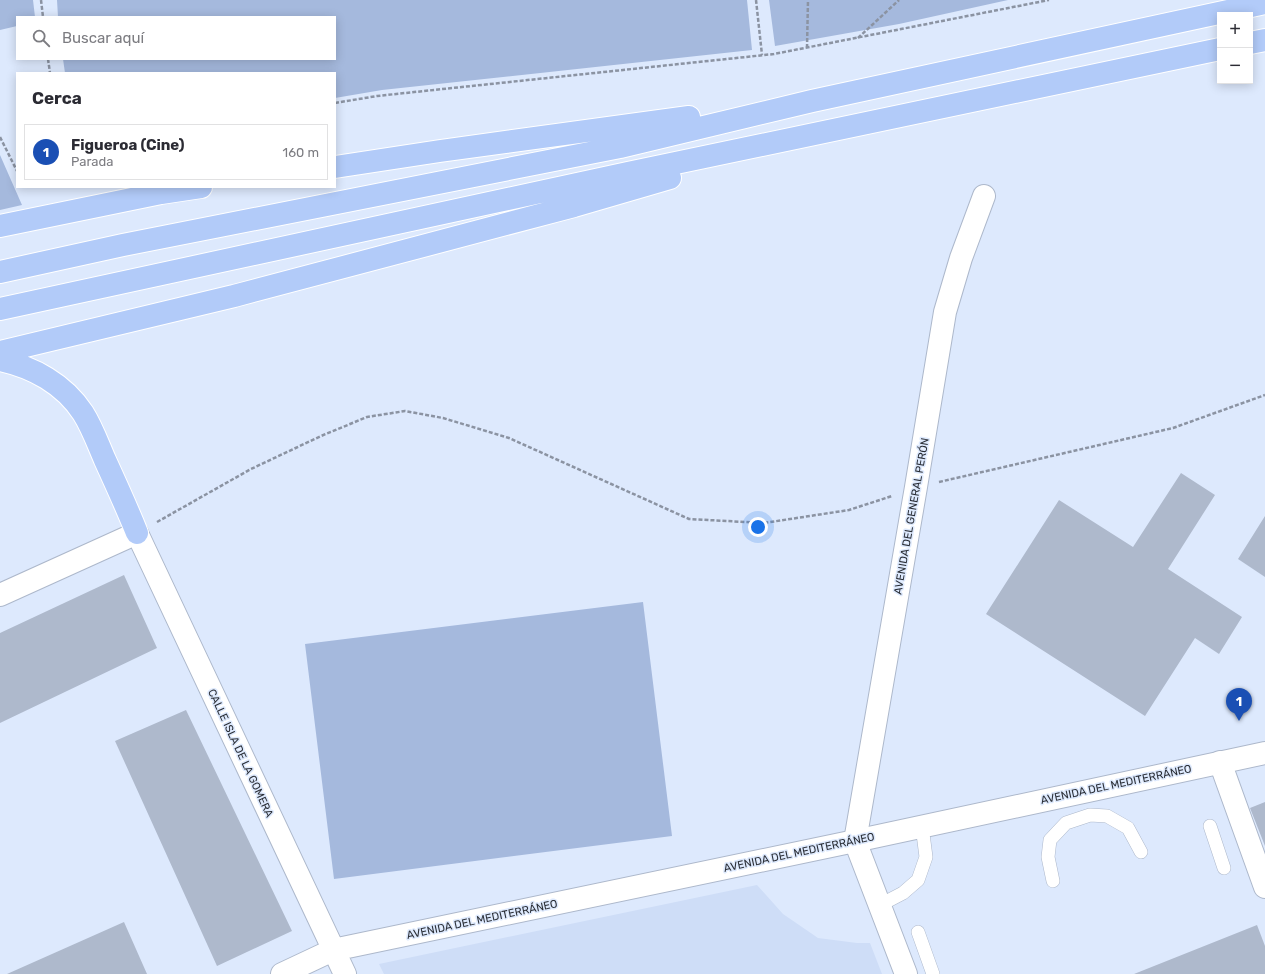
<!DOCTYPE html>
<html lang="es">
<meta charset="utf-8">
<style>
:root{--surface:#fff;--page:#f7f7f7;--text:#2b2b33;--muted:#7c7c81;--line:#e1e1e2;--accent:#d93025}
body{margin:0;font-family:Rubik,sans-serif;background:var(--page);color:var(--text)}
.controls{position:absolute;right:12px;top:12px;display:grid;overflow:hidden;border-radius:0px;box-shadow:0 2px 10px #0003}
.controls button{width:36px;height:36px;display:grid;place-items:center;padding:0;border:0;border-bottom:1px solid var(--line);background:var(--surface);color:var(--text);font:20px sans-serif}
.you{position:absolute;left:758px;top:527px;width:14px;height:14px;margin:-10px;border:3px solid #fff;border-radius:50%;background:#1a73e8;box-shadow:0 0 0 6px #1a73e833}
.badge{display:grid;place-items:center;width:26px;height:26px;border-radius:50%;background:var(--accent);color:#fff;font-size:13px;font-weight:700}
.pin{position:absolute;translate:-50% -33px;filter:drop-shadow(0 1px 2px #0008)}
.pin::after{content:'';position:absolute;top:21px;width:14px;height:12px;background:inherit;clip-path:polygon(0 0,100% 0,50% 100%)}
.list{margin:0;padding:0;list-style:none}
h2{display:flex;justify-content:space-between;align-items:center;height:52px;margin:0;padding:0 16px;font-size:17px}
h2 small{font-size:13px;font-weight:400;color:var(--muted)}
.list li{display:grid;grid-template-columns:26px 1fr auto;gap:12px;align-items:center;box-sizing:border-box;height:56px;margin:0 8px 8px;padding:0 8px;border:1px solid var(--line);border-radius:0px}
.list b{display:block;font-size:15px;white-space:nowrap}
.list p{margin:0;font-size:13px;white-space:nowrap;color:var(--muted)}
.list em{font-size:13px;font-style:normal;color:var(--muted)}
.icon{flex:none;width:22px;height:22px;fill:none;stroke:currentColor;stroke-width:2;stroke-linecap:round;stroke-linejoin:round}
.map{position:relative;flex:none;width:1265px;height:974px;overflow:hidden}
.search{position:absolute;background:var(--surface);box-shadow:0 2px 10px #0003;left:16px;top:16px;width:320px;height:44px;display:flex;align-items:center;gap:10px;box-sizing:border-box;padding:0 14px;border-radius:0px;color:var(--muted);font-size:15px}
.panel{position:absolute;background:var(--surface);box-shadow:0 2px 10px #0003;left:16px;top:72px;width:320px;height:116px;border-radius:0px}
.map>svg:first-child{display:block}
.built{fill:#ceddf7}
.green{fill:#a5b9dd}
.building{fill:#aeb9cc}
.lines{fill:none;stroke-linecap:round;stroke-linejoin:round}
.lane-casing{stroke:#adb8cb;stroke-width:14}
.street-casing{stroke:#adb8cb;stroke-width:24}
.secondary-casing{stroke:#adb8cb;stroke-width:24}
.highway-casing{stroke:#fff;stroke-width:24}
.path{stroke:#8b93a2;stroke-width:2.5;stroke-dasharray:4 2;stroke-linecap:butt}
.lane{stroke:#fff;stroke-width:13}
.street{stroke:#fff;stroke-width:22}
.secondary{stroke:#fff;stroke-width:22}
.highway{stroke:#b2cbf9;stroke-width:22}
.labels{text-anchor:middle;stroke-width:3;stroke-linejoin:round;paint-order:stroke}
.street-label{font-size:11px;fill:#2a2e36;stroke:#dde9fd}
</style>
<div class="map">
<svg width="1265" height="974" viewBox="0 0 1265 974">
<rect width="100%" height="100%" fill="#dde9fd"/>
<path class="built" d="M 757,885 L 783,914 L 818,938 L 857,943 L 870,943 L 882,974 L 384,974 L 379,964 Z"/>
<path class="green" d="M 0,0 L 33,0 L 35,17 L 17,17 L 17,26 L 0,30 Z
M 57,0 L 747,0 L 752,50 L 382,90 L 335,98 L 335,73 L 65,73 L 63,59 L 335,59 L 335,17 L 58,17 Z
M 769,0 L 1008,0 L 899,24 L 775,46 Z
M 0,155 L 22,205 L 0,210 Z
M 643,602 L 672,836 L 334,879 L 305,644 Z"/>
<path class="building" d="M 1181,473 L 1215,495 L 1168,569 L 1242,617 L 1219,654 L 1195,638 L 1145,716 L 986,614 L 1059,500 L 1133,547 Z
M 1265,516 L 1265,577 L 1238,559 Z
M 124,575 L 157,648 L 0,723 L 0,633 Z
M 186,710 L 292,931 L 217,966 L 115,741 Z
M 1265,802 L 1265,846 L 1250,808 Z
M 124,922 L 147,974 L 7,974 Z
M 1257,925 L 1265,946 L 1265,974 L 1134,974 Z"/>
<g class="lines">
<defs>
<path id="lane" d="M 1210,826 L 1224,868
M 1053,881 L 1048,857 L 1050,840 L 1066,823 L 1090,815 L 1107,816 L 1128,828 L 1141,852
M 880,905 L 903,893 L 918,880 L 926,857 L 922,826
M 918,932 L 933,974"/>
<path id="street" d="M 0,595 L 137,533
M 1220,762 L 1265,887
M 282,974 L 333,950
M 906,974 L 855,841 L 916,487 L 945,312 L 961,258 L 984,196"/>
<path id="secondary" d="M 137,533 L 345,974
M 333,950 L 855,841 L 1265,753"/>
<path id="highway" d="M 1250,43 L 1265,40
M 335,167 L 440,151 L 689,117
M 0,226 L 161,193 L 201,187
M 0,272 L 123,245 L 620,147 L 812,101 L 1265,3
M 0,309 L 628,173 L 1220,49
M 0,352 L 234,296 L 574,206 L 670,178
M 0,360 C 33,367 64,384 83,413 C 92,427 98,444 105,460 C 116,484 127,508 137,533"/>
</defs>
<use href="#lane" class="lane-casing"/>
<use href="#street" class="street-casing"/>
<use href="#secondary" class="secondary-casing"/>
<use href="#highway" class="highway-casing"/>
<path class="path" d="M 41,0 L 43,17
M 756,0 L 762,55
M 858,38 L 899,0
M 807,48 L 808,0
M 48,59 L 50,73
M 335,103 L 377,96 L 774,54 L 1049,0
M 0,137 L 17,171
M 939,482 L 1173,428 L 1265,395
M 157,522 L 251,469 L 321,436 L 367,417 L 405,411 L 443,418 L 509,438 L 689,519 L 764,523 L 849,510 L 892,496"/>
<use href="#lane" class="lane"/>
<use href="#street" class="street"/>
<use href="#secondary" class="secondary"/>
<use href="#highway" class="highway"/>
</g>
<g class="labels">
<g class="street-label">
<text transform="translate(911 516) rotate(-80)" y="4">AVENIDA DEL GENERAL PERÓN</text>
<text transform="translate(241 753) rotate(65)" y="4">CALLE ISLA DE LA GOMERA</text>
<text transform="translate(1116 784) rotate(-12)" y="4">AVENIDA DEL MEDITERRÁNEO</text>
<text transform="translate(799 852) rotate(-12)" y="4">AVENIDA DEL MEDITERRÁNEO</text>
<text transform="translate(482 919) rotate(-12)" y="4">AVENIDA DEL MEDITERRÁNEO</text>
</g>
</g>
</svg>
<div class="controls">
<button>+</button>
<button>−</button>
</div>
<div class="you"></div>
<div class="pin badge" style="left:1239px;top:721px;background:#1a4fb4">1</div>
<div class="search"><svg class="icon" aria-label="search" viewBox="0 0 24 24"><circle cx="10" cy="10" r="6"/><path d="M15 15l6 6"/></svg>Buscar aquí</div>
<section class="panel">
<h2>Cerca<small></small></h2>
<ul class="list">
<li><span class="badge" style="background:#1a4fb4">1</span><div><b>Figueroa (Cine)</b><p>Parada</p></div><em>160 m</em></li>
</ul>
</section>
</div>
